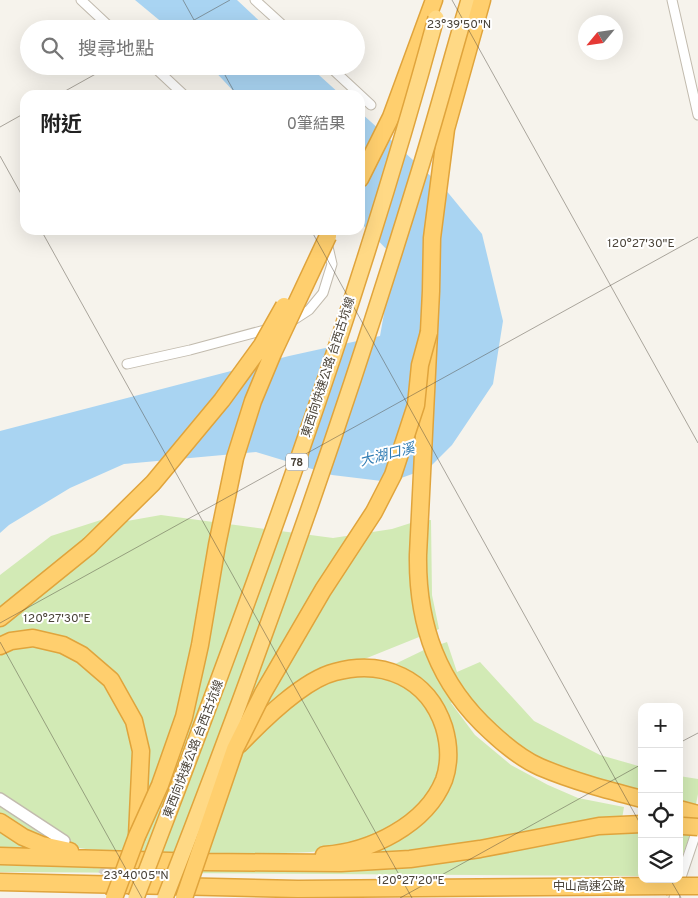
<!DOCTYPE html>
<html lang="zh-TW">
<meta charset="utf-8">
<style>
:root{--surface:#fff;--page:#f2f2f2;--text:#222;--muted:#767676;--line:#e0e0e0}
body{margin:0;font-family:Overpass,"Noto Sans TC",sans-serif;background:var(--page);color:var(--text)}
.controls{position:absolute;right:15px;bottom:15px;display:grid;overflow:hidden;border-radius:10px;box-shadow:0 5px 20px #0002}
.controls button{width:45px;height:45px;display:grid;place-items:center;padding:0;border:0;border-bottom:1px solid var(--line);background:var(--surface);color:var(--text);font:25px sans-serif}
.compass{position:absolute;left:578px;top:15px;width:45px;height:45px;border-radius:50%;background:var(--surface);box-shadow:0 5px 20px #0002;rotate:241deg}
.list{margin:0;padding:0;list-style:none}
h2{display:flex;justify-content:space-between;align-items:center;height:65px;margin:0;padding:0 20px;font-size:21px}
h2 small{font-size:16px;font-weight:400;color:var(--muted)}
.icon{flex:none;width:28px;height:28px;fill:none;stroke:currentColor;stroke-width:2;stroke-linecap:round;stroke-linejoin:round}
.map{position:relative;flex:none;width:698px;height:898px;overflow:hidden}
.search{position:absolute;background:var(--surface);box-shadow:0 5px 20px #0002;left:20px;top:20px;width:345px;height:55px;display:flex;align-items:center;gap:12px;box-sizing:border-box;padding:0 18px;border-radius:28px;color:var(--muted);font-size:19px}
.panel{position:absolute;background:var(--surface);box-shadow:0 5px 20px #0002;left:20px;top:90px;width:345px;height:145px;border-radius:15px}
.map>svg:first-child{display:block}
.green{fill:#d2eab5}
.water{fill:#a9d4f2}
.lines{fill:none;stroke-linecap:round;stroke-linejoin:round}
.tertiary-tunnel{stroke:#d4d0c8;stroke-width:11;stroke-dasharray:11 5.5;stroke-linecap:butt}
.minor-casing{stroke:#c2bbae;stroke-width:11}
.tertiary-casing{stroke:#c2bbae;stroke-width:14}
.trunk-casing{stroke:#e0a43c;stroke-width:18}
.motorway-casing{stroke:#e0a43c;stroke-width:19}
.minor{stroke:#fff;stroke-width:9}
.tertiary{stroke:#fff;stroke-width:11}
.trunk{stroke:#ffd985;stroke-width:15}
.motorway{stroke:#ffcf6e;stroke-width:16}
.trunk-bridge-casing{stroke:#e0a43c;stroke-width:18;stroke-linecap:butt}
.motorway-bridge-casing{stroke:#e0a43c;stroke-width:19;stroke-linecap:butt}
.trunk-bridge{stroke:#ffd985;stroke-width:15}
.motorway-bridge{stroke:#ffcf6e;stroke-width:16}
.ticks{fill:none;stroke:#4b4439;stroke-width:1;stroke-opacity:0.45}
.labels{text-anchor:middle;stroke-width:4;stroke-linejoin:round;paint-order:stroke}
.shield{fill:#fff;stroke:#817c74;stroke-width:1}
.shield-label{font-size:11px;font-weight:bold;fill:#4b4439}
.street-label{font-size:12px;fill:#4b4439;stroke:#fff}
.water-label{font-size:14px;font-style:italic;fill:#2e7ab2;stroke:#fff}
.ticks-label{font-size:12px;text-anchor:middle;fill:#4b4439;stroke:#fff;stroke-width:4;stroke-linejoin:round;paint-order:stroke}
</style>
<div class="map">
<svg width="698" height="898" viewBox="0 0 698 898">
<rect width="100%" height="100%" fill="#f6f3ec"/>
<path class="green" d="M 161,515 L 333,538 L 392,529 L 417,521 L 431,520 L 432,595 L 439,629 L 362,660 L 368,677 L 424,650 L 447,642 L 457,672 L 480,662 L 534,721 L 600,755 L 642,767 L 642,802 L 590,790 L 532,765 L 486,728 L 462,696 L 451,703 L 475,735 L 511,765 L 548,785 L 578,798 L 624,807 L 622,819 L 401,855 L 354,858 L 398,836 L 424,818 L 443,791 L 455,755 L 448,716 L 433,721 C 439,735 446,752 442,768 C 433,806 387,836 351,846 C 318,854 283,853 249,853 C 218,854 186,853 155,853 C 118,852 81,851 46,841 C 31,838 11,824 0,815 L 0,625 L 127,521 Z
M 107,518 L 84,542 L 0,612 L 0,575 L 51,536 Z
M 679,776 L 698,779 L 698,794 L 694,814 L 679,810 Z
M 0,830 L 22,843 L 25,850 L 0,854 Z
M 612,831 L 642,831 L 642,876 L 0,872 L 0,865 L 207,870 L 390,867 Z
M 679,833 L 690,835 L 679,866 Z"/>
<path class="water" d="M 135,0 L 237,0 L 268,29 L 170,29 Z
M 210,66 L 309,66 L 341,95 L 237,95 Z
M 360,112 L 445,189 L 482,234 L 503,321 L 493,384 L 452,445 L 429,468 L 390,482 L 332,475 L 256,452 L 124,464 L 70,488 L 9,525 L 0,533 L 0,431 L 289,356 L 380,336 L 394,257 L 360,222 Z"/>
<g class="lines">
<path class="tertiary-tunnel" d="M 88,858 L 126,885"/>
<defs>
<path id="minor" d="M 81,0 L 112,29
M 255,0 L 287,29
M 672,0 L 698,115
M 153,66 L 184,95
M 329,66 L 371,105
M 289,323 L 309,310 L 323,293 L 332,264 L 326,238 L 322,230
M 127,364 L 190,350 L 272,328
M 674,898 L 698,827"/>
<path id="tertiary" d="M 0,799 L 64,841"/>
<path id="trunk" d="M 461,27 L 469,0"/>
<path id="motorway" d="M 482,0 L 446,129 L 432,238 L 431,291 L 418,555 C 417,625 438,684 491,732 C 506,746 522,759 540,767 C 573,781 607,790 642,799
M 360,179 L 391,117 L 434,0
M 0,618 L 89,546
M 0,646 L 11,641 L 33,638 L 63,645 L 82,655 L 111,680 L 134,721 L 141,751 L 137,836
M 239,745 C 262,721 303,680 335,672 C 383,659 428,678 444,727 C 449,744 450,763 444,780 C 426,825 370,852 324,855
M 679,809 L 698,814
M 0,822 L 23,837 L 42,845 L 70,851
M 0,856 L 204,862 L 341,863 L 410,859 L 480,849 L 599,826 L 642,824
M 0,882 L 298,889 L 666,886"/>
</defs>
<use href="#minor" class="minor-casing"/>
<use href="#tertiary" class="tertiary-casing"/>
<use href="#trunk" class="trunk-casing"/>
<use href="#motorway" class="motorway-casing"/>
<use href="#minor" class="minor"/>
<use href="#tertiary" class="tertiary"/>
<use href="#trunk" class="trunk"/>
<use href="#motorway" class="motorway"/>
<defs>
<path id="trunk-bridge" d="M 136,898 C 247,609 355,317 436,18
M 165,898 C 257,663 342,424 416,182 C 432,131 446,79 461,27"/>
<path id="motorway-bridge" d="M 89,546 L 153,483 L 222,400 L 262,345 L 284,306
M 683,826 L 698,827
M 666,886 L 698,886
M 114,898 L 137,836 L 160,785 L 184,717 L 200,645 L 217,545 L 235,458 L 253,401 L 273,353 L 328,236
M 184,898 L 235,749 L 263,693 L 323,590 L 374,512 L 393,475 L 416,405 L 420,365 L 429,332"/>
</defs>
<use href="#trunk-bridge" class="trunk-bridge-casing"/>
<use href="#motorway-bridge" class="motorway-bridge-casing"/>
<use href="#trunk-bridge" class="trunk-bridge"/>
<use href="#motorway-bridge" class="motorway-bridge"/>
</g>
<path class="ticks" d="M 183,0 L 199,29M 452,0 L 698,443M 178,29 L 230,0M 220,66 L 236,95M 58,95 L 110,66M 0,127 L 25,113M 0,156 L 25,201M 41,230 L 412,898M 311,230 L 642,827M 0,623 L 698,237M 0,642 L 142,898M 679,743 L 698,733M 670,879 L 681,898M 400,898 L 642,764"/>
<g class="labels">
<rect class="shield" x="286" y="453.5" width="22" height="17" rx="4"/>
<g class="shield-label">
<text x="297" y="466">78</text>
</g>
<g class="street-label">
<text transform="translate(328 367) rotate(-72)" y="4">東西向快速公路 台西古坑線</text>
<text transform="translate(193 749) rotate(-69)" y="4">東西向快速公路 台西古坑線</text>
<text x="589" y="890">中山高速公路</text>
</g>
<g class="water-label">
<text transform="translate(387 454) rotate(-14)" y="5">大湖口溪</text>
</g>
</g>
<g class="ticks-label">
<text x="459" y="28">23°39'50"N</text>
<text x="641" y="247">120°27'30"E</text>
<text x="57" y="622">120°27'30"E</text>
<text x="136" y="879">23°40'05"N</text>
<text x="411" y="884">120°27'20"E</text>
</g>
</svg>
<div class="controls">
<button>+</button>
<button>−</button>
<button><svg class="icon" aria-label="locate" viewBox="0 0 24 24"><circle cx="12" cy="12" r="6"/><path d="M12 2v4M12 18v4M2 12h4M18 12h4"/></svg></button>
<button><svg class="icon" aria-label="layers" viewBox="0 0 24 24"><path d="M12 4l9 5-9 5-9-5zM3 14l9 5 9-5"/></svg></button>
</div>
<svg class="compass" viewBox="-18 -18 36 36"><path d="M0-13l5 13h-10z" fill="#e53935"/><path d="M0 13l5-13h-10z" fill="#767676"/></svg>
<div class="search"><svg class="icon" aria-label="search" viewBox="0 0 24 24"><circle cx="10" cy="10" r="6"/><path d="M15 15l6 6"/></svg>搜尋地點</div>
<section class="panel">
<h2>附近<small>0筆結果</small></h2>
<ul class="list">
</ul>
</section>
</div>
